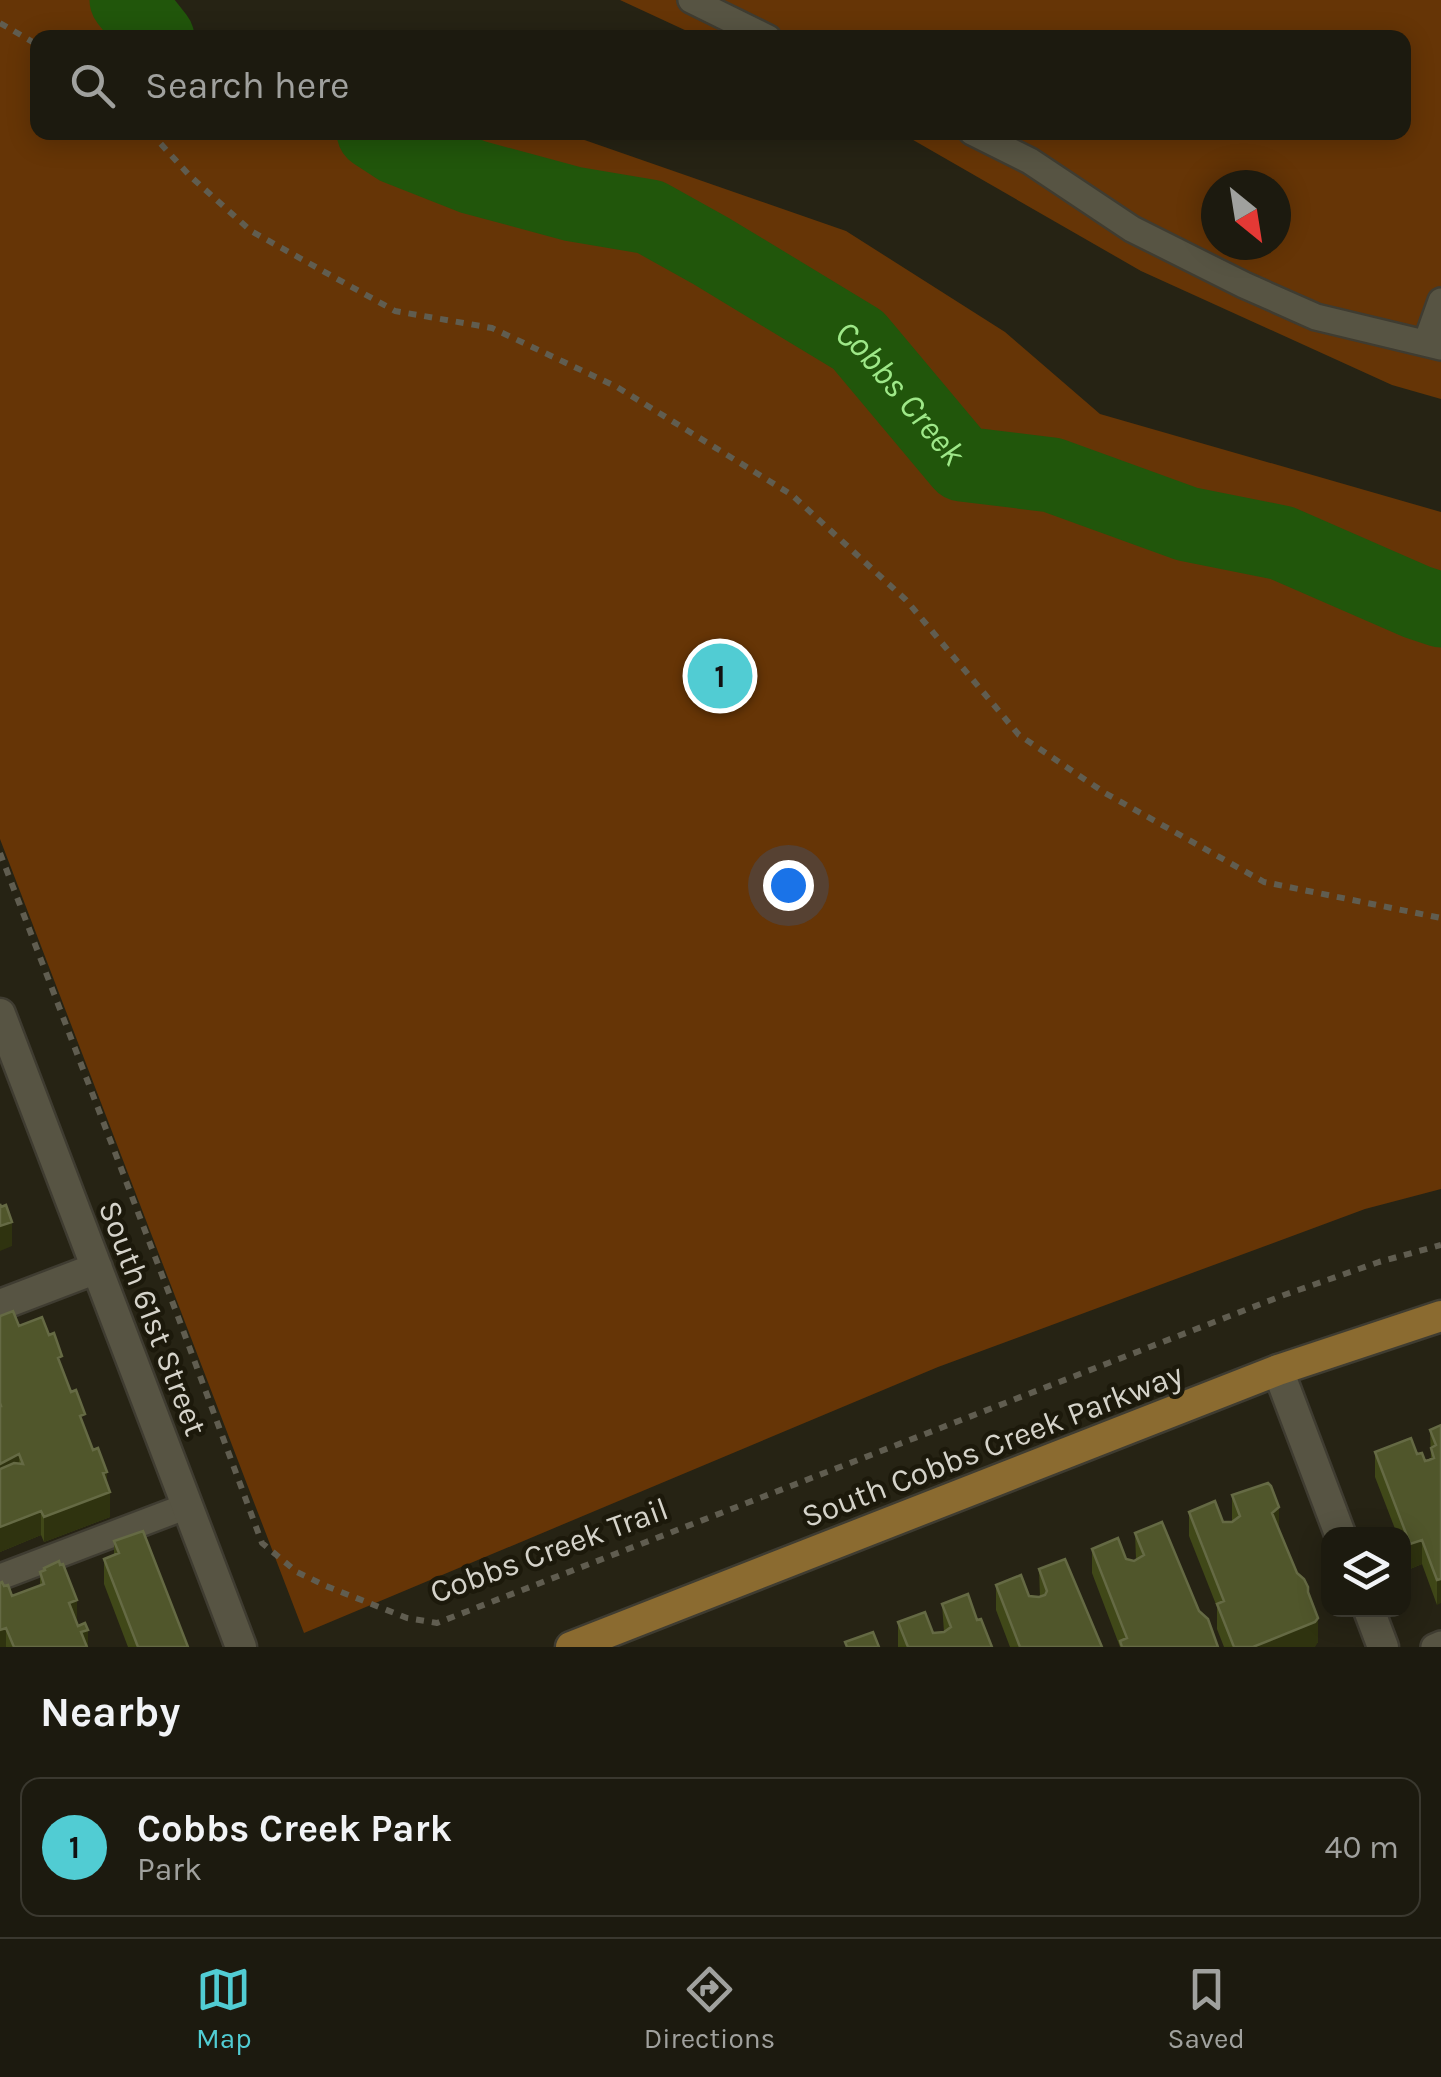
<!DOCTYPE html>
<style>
:root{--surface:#1c1a0f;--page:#29271d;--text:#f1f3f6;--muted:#a0a19e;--line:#3a382f;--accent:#51ccd3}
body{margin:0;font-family:Karla,sans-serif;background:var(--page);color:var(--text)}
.controls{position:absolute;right:30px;bottom:30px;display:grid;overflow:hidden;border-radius:20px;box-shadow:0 5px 25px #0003}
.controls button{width:90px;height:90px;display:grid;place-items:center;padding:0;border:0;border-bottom:2px solid var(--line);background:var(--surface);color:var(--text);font:50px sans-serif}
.compass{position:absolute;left:1201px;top:170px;width:90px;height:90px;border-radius:50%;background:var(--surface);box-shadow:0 5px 25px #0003;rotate:150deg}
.you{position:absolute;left:788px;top:885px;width:35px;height:35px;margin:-25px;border:8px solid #fff;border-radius:50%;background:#1a73e8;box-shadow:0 0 0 15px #1a73e833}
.badge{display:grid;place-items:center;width:65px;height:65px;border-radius:50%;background:var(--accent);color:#111;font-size:32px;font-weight:700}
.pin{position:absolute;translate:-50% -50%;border:5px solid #fff;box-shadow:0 2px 10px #0006}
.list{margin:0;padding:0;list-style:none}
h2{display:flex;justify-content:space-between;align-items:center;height:130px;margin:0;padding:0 40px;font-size:42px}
h2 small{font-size:32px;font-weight:400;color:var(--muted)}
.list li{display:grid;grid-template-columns:65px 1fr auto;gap:30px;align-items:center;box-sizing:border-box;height:140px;margin:0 20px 20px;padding:0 20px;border:2px solid var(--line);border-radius:20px}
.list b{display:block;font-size:38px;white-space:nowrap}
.list p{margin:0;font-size:32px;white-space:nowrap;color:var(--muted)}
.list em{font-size:32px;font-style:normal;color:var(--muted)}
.icon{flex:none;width:55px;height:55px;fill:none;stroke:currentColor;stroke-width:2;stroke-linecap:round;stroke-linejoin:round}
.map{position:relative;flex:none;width:1441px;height:1647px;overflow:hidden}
.search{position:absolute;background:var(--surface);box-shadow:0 5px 25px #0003;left:30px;right:30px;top:30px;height:110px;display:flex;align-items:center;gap:25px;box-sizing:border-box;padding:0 35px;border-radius:20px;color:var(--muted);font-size:38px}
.sheet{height:290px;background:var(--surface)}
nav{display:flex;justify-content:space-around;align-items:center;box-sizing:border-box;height:140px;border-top:2px solid var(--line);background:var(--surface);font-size:28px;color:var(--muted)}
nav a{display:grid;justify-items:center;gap:5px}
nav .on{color:var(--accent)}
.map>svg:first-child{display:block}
.green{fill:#663506;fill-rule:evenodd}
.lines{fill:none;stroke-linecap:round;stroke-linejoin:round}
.river{stroke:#21560b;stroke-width:75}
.lane-casing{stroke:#3f3c31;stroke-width:30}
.street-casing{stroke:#3f3c31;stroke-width:35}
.primary-casing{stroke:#3f3c31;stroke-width:35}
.path{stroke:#605d50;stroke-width:6;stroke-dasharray:8 8;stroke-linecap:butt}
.lane{stroke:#575443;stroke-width:25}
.street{stroke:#575443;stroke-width:30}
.primary{stroke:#8b6b30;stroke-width:30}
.wall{fill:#404818}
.shaded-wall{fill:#2f330f}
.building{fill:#50562b;stroke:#656a44;stroke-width:2.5}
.labels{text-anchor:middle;stroke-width:9;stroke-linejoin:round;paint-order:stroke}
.street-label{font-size:32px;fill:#d5d3ca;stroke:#1c190b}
.water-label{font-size:35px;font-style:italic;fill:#9ee888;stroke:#1c190b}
</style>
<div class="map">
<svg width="1441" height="1647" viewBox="0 0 1441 1647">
<rect width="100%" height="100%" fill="#262314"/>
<path class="green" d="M 0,0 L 127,0 L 157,37 L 38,38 L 38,132 L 546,132 L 573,136 L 846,231 L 1005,332 L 1100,414 L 1441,512 L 1441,1189 L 1365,1209 L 938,1367 L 304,1633 L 0,839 Z
M 620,0 L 1441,0 L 1441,399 L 1392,385 L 1141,271 L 901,133 L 1404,132 L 1404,38 L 702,38 ZM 1216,185 L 1276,185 L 1276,245 L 1216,245 Z"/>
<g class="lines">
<g class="river">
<path d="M 127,0 L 157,38"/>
<path id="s1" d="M 374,132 L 397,147 L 473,177 L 573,204 L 650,217 L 711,251 L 858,340 L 962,464 L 1052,475 L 1187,524 L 1282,543 L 1417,602 L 1441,610"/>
</g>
<defs>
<path id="lane" d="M 691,0 L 768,38
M 972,132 L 1030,161 L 1132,229 L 1244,285 L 1316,317 L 1441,347
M 1426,343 L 1441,301
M 0,1577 L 187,1506
M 1434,1647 L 1441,1644"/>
<path id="street" d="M 0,1014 L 241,1647
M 0,1305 L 97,1268
M 1278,1370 L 1340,1534
M 1369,1610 L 1383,1647"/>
<path id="primary" d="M 571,1647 L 1278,1370 L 1441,1316"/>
</defs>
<use href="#lane" class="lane-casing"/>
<use href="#street" class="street-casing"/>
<use href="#primary" class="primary-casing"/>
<path class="path" d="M 0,23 L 38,45
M 150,132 L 190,176 L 251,231 L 395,311 L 492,328 L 617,387 L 792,495 L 906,600 L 1019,735 L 1105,793 L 1264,882 L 1441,918
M 0,853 L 177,1314 L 262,1543 L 297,1572 L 326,1586 L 407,1618 L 437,1623 L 1284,1295 L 1379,1262 L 1441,1245"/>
<use href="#lane" class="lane"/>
<use href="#street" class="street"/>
<use href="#primary" class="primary"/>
</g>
<path class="wall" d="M 0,1316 L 19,1326 L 62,1370 L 107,1484 L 110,1517 L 44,1542 L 41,1535 L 0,1552 Z
M 1441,1425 L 1437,1605 L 1422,1564 L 1410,1569 L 1404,1551 L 1404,1534 L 1397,1534 L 1375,1477 L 1375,1452 L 1425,1461 L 1431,1459 L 1430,1430 Z
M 1232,1495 L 1279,1529 L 1297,1573 L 1308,1593 L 1318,1642 L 1314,1647 L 1224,1647 L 1217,1629 L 1217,1607 L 1189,1536 L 1189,1512 L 1223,1522 L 1232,1522 Z
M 1135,1533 L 1199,1611 L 1218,1647 L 1120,1647 L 1092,1573 L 1092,1549 L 1134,1561 L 1136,1559 Z
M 114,1541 L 188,1647 L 128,1647 L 104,1584 L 104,1559 L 114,1555 Z
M 1039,1569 L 1102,1647 L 1010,1647 L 996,1610 L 996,1585 L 1029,1596 L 1040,1597 Z
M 40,1572 L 77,1623 L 88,1647 L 0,1647 L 4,1586 L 12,1596 L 40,1585 Z
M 942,1604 L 977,1620 L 992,1647 L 898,1647 L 898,1622 L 933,1633 L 944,1632 Z"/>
<path class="shaded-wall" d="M 12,1222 L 12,1246 L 0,1251 L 0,1226 Z
M 19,1454 L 19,1479 L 0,1489 L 0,1464 Z
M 107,1472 L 107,1493 L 110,1492 L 110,1517 L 44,1542 L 44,1517 Z
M 1279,1507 L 1279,1532 L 1272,1513 Z
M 41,1511 L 41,1535 L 0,1552 L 0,1527 Z
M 1422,1540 L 1422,1564 L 1410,1569 L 1410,1544 Z
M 1441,1579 L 1441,1603 L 1437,1605 L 1437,1580 Z
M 77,1600 L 77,1624 L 69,1603 Z
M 1318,1618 L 1318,1642 L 1315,1647 L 1253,1647 Z
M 6,1628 L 6,1647 L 0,1647 L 0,1630 Z
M 88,1630 L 88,1647 L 81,1647 L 81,1632 Z"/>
<path class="building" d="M 0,1204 L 1,1207 L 6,1205 L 12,1222 L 0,1226 Z
M 13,1311 L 19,1326 L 42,1317 L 49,1335 L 54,1333 L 62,1356 L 58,1358 L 71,1392 L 76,1390 L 85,1414 L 80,1416 L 93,1450 L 98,1448 L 107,1472 L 103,1473 L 110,1492 L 44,1517 L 41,1511 L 0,1527 L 0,1469 L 14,1463 L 23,1464 L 19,1454 L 0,1464 L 0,1406 L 1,1406 L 0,1403 L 0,1316 Z
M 1441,1425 L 1441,1579 L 1437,1580 L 1422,1540 L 1410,1544 L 1375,1452 L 1411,1438 L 1417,1454 L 1422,1453 L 1425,1461 L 1429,1460 L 1434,1458 L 1431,1448 L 1436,1445 L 1430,1430 Z
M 1268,1483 L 1271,1486 L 1279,1507 L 1272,1513 L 1297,1573 L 1304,1579 L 1308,1587 L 1308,1592 L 1318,1618 L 1315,1622 L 1253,1647 L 1234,1647 L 1217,1604 L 1224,1601 L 1189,1512 L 1215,1501 L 1223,1522 L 1232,1522 L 1240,1516 L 1232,1495 Z
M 1162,1522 L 1199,1611 L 1208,1619 L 1218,1647 L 1122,1647 L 1120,1641 L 1127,1638 L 1092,1549 L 1118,1538 L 1126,1559 L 1134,1561 L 1144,1555 L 1135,1533 Z
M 143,1531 L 188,1647 L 138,1647 L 104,1559 L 119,1553 L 114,1541 Z
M 1065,1559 L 1102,1647 L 1020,1647 L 996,1585 L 1021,1575 L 1029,1596 L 1039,1597 L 1045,1595 L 1047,1591 L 1039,1569 Z
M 59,1561 L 60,1565 L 63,1564 L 77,1600 L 69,1603 L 78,1626 L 85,1623 L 88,1630 L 81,1632 L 87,1647 L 14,1647 L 6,1628 L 0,1630 L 0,1583 L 2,1582 L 4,1586 L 8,1585 L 12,1596 L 44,1584 L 40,1572 L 45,1570 L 44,1568 Z
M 968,1594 L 977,1620 L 981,1619 L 992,1647 L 908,1647 L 898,1622 L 925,1612 L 933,1633 L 944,1632 L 951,1627 L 942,1604 Z
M 873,1632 L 879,1647 L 847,1647 L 845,1642 Z"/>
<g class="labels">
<g class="street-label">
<text transform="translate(153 1318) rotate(69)" y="11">South 61st Street</text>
<text transform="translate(992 1445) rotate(-21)" y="11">South Cobbs Creek Parkway</text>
<text transform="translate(549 1550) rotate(-20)" y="11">Cobbs Creek Trail</text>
</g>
<g class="water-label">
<text dy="12" stroke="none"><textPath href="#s1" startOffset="600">Cobbs Creek</textPath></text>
</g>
</g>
</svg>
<div class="controls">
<button><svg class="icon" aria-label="layers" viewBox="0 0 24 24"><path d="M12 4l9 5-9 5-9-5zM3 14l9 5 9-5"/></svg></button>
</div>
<svg class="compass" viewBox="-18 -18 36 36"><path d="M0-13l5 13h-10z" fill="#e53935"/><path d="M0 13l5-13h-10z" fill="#a0a19e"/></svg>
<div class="you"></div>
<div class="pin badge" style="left:720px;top:676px">1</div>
<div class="search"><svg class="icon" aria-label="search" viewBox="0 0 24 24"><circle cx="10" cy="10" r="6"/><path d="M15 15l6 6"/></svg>Search here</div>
</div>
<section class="sheet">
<h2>Nearby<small></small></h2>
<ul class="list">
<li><span class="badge">1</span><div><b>Cobbs Creek Park</b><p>Park</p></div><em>40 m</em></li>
</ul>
</section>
<nav>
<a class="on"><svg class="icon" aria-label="map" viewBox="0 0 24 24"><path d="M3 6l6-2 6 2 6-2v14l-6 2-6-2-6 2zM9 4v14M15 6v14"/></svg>Map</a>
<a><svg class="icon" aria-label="directions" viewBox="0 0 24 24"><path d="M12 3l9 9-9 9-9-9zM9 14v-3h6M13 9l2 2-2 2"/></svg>Directions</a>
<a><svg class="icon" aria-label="saved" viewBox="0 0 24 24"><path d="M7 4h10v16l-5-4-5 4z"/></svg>Saved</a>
</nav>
